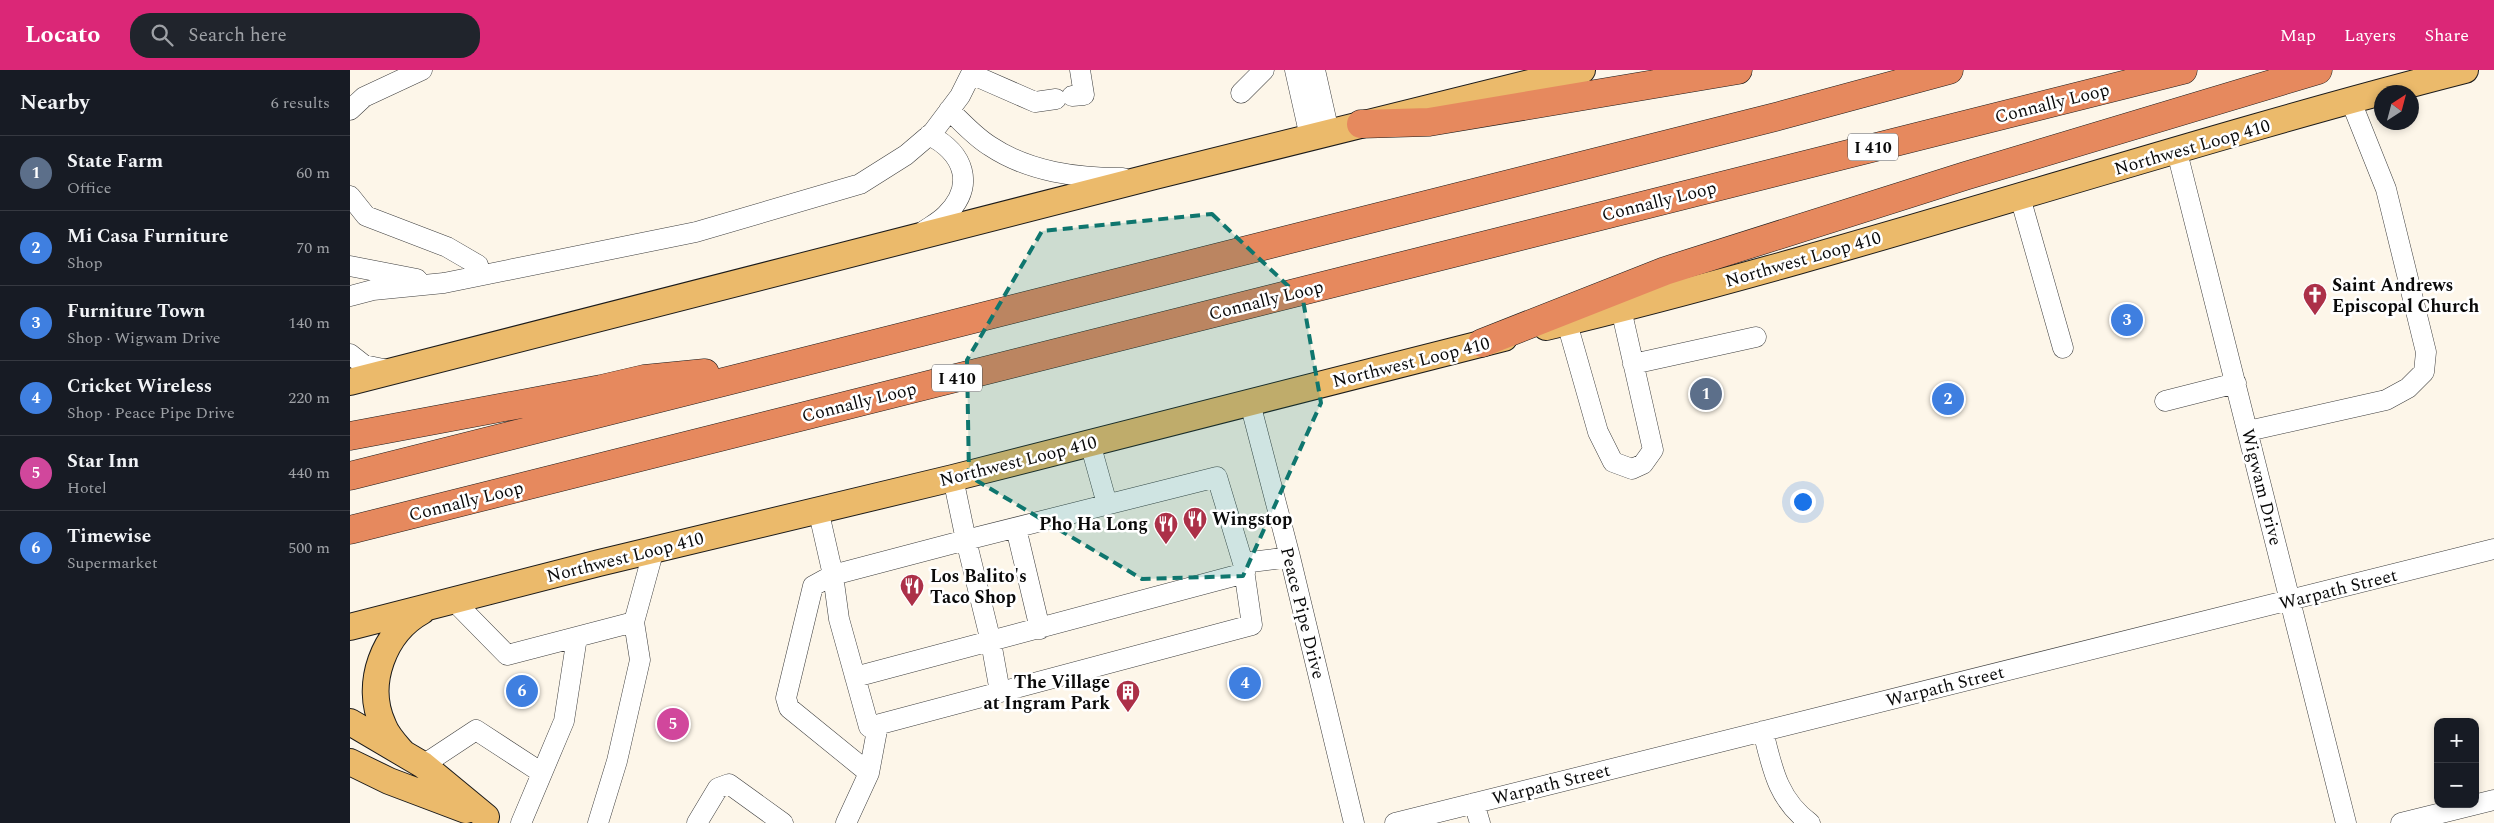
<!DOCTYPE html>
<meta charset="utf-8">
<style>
:root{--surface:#171b24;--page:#20242c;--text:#f1f3f6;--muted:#9ea1a6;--line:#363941;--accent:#db2777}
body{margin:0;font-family:Spectral,serif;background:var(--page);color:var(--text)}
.controls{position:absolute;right:15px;bottom:15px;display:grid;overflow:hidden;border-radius:10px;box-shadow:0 2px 8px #0003}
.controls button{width:45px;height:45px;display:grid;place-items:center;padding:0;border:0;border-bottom:1px solid var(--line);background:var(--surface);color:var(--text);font:25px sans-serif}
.compass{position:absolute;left:2024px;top:15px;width:45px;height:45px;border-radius:50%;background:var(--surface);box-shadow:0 2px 8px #0003;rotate:36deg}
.you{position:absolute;left:1452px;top:431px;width:18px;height:18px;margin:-12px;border:4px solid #fff;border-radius:50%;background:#1a73e8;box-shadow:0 0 0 8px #1a73e833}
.badge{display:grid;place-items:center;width:32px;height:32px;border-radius:50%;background:var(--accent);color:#fff;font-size:16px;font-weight:700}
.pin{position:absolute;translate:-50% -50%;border:2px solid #fff;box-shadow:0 1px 5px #0006}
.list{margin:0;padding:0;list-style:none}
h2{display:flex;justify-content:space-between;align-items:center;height:65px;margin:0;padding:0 20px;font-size:21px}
h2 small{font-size:16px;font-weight:400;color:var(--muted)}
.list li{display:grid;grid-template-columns:32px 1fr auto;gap:15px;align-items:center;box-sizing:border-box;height:75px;padding:0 20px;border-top:1px solid var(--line)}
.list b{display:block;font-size:19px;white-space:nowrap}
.list p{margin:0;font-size:16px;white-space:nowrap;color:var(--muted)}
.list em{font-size:16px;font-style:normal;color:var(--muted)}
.icon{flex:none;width:28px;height:28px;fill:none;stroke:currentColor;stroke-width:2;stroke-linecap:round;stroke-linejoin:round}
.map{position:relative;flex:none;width:2144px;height:753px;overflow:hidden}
header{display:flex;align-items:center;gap:30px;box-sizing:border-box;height:70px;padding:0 25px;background:var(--accent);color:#fff}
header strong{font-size:24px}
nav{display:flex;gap:28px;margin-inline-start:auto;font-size:18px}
.search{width:350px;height:45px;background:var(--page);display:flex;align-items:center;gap:12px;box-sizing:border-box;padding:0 18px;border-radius:20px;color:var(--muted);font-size:19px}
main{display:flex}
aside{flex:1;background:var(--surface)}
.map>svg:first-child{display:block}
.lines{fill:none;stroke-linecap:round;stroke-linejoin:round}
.minor-casing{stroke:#3d3d3d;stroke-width:21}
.major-casing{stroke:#1b1b1b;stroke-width:28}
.highway-casing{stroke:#1b1b1b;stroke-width:29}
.minor{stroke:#fff;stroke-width:20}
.major{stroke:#ebba6b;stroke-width:26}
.highway{stroke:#e6895e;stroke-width:28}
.marked{fill:#0f766e;fill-opacity:0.2;stroke:#0f766e;stroke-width:4;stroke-dasharray:10 6;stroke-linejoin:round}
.labels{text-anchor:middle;stroke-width:5;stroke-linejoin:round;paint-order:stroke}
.shield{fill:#fff;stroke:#545454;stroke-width:1}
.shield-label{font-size:16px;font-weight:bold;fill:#0a0a0a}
.street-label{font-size:18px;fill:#0a0a0a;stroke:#fff}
.poi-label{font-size:18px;font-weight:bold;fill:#0a0a0a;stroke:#fff;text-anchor:start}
</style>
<header>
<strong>Locato</strong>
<div class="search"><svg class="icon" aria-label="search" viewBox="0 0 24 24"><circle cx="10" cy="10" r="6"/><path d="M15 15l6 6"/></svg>Search here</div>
<nav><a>Map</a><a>Layers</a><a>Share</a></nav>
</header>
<main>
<aside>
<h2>Nearby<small>6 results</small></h2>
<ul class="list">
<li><span class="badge" style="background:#5c6f8a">1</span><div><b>State Farm</b><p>Office</p></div><em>60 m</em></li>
<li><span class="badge" style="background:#3f7fe0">2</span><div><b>Mi Casa Furniture</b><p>Shop</p></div><em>70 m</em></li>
<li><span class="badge" style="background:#3f7fe0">3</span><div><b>Furniture Town</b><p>Shop · Wigwam Drive</p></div><em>140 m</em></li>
<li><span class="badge" style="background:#3f7fe0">4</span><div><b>Cricket Wireless</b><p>Shop · Peace Pipe Drive</p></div><em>220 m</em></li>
<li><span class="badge" style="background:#d1479c">5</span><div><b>Star Inn</b><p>Hotel</p></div><em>440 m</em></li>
<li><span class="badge" style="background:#3f7fe0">6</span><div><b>Timewise</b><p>Supermarket</p></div><em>500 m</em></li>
</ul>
</aside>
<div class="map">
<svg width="2144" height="753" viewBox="0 0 2144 753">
<rect width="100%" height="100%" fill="#fdf6e9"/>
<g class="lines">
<defs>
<path id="minor" d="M 945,0 L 960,67
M 965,0 L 979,62
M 621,4 L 685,32 L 706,29
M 891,23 L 914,0
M 722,26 L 734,25 L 730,0
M 0,40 L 14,27 L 72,0
M 599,40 C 612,52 625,67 640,76 C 679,102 727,108 773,108
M 1827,82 L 1996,753
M 0,126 L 16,146 L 97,177 L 128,195 L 131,205
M 1670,127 L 1713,278
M 574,161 C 581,156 589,152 596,145 C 626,115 614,83 579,65
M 0,196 L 67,209
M 0,226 L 23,220 L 94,213 L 346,162 L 510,114 L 556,85 L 583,62 L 610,26 L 623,0
M 1217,253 L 1248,362 L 1263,392 L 1282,399 L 1293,394 L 1303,380 L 1271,239
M 0,284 L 14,295 L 38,300
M 1283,294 L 1406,267
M 1815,331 L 1886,313
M 900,333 L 940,487 L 1004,753
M 1898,361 L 2036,330 L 2058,318 L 2074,302 L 2076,282 L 2036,119 L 2000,29
M 740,373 L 757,434
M 603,408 L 616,470 L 867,407 L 893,493
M 468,439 L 483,505 L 489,549 L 519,657 L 902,555 L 893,493 L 940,487
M 666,458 L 690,559
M 103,530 L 157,585 L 284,552 L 304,479
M 505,607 L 895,503
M 1413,661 C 1422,698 1428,730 1460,753
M 73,695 L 126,660 L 192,703
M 519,703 L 439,638 L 436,628 L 463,516 L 483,505 L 616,470 L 641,572 L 650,622
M 1124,733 L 1130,753
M 171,753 L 214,651 L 227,567
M 248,753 L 267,691 L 290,590 L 284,552
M 347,753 L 368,718 L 379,714 L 433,753
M 496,753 L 519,703 L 528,655
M 1045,753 L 2144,479
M 2051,753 L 2144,730"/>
<path id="major" d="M 1196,257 C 1506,183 1807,79 2115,0
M 0,312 L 805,106 L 1232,0
M 0,557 L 249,493 L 603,408 L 1154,268
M 0,652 L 73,695 L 136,747
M 53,683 C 45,674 37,666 33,655 C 14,614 34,562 72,541
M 0,692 L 39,711 L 116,740"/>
<path id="highway" d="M 1011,54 L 1079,52 L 1388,0
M 1132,273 L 1315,201 L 1615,106 L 1968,0
M 0,366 L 251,319 L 294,309 L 355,303
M 0,406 L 1429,46 L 1599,0
M 0,460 L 1833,0"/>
</defs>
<use href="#minor" class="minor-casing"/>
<use href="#major" class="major-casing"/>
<use href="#highway" class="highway-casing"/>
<use href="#minor" class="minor"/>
<use href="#major" class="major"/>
<use href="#highway" class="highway"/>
</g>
<path class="marked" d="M 862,144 L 953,230 L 971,333 L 893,506 L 792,509 L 619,406 L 617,290 L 692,161 Z"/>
<defs>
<symbol id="church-pin" viewBox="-11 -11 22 30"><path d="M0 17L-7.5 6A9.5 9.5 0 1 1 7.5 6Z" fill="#ac3048" stroke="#fff"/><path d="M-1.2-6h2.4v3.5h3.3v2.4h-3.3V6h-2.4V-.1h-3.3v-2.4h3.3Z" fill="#fff"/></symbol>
<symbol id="restaurant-pin" viewBox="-11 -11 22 30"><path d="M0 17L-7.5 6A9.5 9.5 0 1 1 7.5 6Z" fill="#ac3048" stroke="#fff"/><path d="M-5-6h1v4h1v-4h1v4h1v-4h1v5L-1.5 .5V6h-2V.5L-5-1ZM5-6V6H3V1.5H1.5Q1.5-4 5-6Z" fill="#fff"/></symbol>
<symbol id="building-pin" viewBox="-11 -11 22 30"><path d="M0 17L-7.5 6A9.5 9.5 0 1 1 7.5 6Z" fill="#ac3048" stroke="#fff"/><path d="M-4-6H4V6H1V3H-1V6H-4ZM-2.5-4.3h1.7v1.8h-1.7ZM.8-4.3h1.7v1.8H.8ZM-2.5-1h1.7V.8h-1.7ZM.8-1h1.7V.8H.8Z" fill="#fff"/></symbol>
</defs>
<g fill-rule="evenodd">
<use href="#church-pin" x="1951" y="211" width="28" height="38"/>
<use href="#restaurant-pin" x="831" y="435" width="28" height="38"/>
<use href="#restaurant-pin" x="802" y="440" width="28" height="38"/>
<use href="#restaurant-pin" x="548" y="502" width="28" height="38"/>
<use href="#building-pin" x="764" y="608" width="28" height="38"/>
</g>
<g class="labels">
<g class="shield">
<rect x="1498" y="63.5" width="50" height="27" rx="4"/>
<rect x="582" y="294.5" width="50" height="27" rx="4"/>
</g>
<g class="shield-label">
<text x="1523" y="83">I 410</text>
<text x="607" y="314">I 410</text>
</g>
<g class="street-label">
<text transform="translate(1702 33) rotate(-14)" y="6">Connally Loop</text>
<text transform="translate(1842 77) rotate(-16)" y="6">Northwest Loop 410</text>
<text transform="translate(1309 131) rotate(-14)" y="6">Connally Loop</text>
<text transform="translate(1453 189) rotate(-16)" y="6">Northwest Loop 410</text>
<text transform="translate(916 230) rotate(-14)" y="6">Connally Loop</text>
<text transform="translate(1061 292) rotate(-14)" y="6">Northwest Loop 410</text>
<text transform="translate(509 332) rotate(-14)" y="6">Connally Loop</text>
<text transform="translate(668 391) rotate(-14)" y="6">Northwest Loop 410</text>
<text transform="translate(1912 417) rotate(76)" y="6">Wigwam Drive</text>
<text transform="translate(116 431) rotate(-14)" y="6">Connally Loop</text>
<text transform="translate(275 487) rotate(-14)" y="6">Northwest Loop 410</text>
<text transform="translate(1988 519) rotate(-14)" y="6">Warpath Street</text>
<text transform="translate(953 543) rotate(76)" y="6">Peace Pipe Drive</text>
<text transform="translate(1595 616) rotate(-14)" y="6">Warpath Street</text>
<text transform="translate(1201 714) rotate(-14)" y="6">Warpath Street</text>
</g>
<g class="poi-label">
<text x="1982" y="221">Saint Andrews<tspan x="1982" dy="21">Episcopal Church</tspan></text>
<text x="862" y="455">Wingstop</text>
<text x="798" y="460" text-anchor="end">Pho Ha Long</text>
<text x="580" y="512">Los Balito's<tspan x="580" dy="21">Taco Shop</tspan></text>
<text x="760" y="618" text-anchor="end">The Village<tspan x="760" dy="21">at Ingram Park</tspan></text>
</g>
</g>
</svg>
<div class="controls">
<button>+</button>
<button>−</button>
</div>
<svg class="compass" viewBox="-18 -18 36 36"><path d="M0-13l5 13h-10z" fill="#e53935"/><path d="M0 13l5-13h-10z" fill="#9ea1a6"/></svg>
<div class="you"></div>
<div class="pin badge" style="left:1356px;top:324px;background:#5c6f8a">1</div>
<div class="pin badge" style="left:1598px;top:329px;background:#3f7fe0">2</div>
<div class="pin badge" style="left:1777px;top:250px;background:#3f7fe0">3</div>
<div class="pin badge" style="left:895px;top:613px;background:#3f7fe0">4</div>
<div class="pin badge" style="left:323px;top:654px;background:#d1479c">5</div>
<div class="pin badge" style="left:172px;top:621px;background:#3f7fe0">6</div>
</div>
</main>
